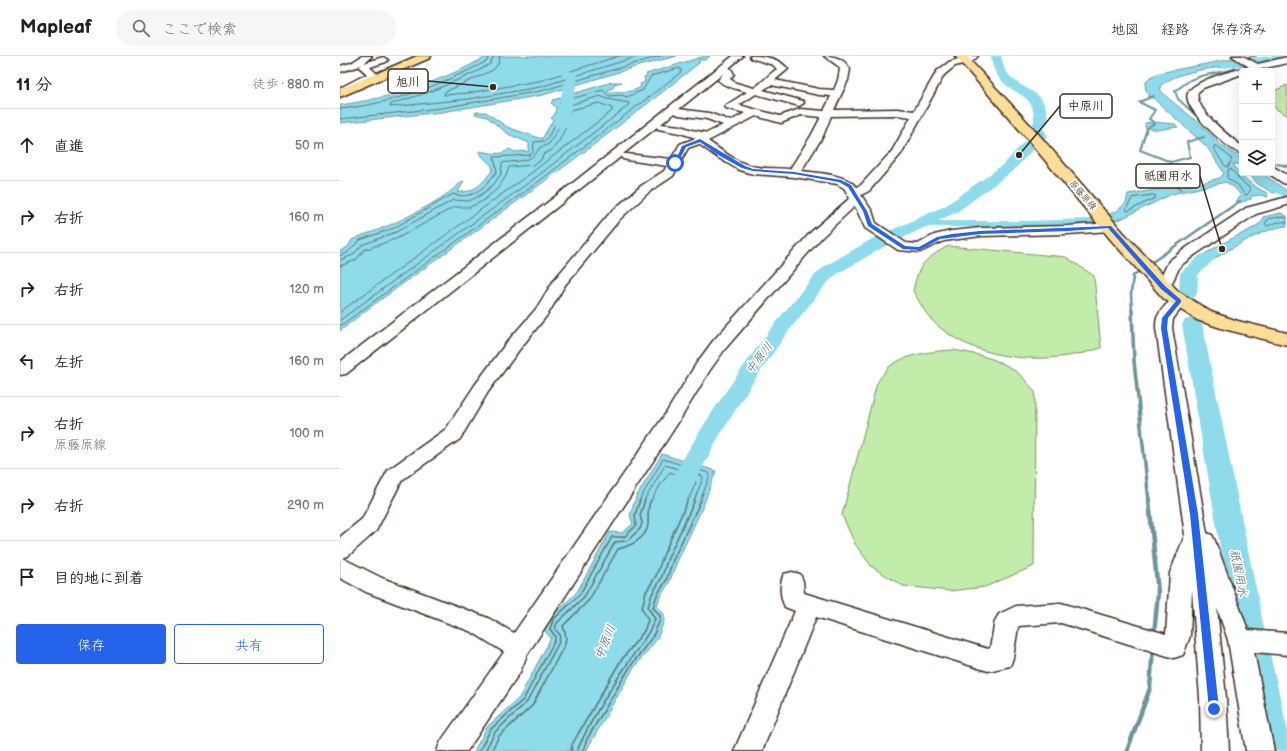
<!DOCTYPE html>
<html lang="ja">
<meta charset="utf-8">
<style>
:root{--surface:#fff;--page:#f6f6f6;--text:#202124;--muted:#757577;--line:#e0e0e0;--accent:#2563eb}
body{margin:0;font-family:"Balsamiq Sans","Klee One",sans-serif;background:var(--page);color:var(--text)}
.controls{position:absolute;right:12px;top:12px;display:grid;overflow:hidden;border-radius:4px;box-shadow:0 4px 16px #0002}
.controls button{width:36px;height:36px;display:grid;place-items:center;padding:0;border:0;border-bottom:1px solid var(--line);background:var(--surface);color:var(--text);font:20px sans-serif}
.stop{position:absolute;width:12px;height:12px;margin:-9px;border:3px solid #2563eb;border-radius:50%;background:#fff}
.stop.end{background:#2563eb;border-color:#fff;box-shadow:0 1px 4px #0008}
.list{margin:0;padding:0;list-style:none}
h2{display:flex;justify-content:space-between;align-items:center;height:52px;margin:0;padding:0 16px;font-size:17px}
h2 small{font-size:13px;font-weight:400;color:var(--muted)}
.list li{display:grid;grid-template-columns:26px 1fr auto;gap:12px;align-items:center;box-sizing:border-box;height:72px;padding:0 16px;border-top:1px solid var(--line)}
.list b{display:block;font-size:15px;white-space:nowrap}
.list p{margin:0;font-size:13px;white-space:nowrap;color:var(--muted)}
.list em{font-size:13px;font-style:normal;color:var(--muted)}
.actions{display:flex;gap:8px;padding:12px 16px}
.actions a{flex:1;padding:9px 0;border:1px solid var(--accent);border-radius:4px;text-align:center;font-size:14px;color:var(--accent)}
.actions .main{background:var(--accent);color:#fff}
.icon{flex:none;width:22px;height:22px;fill:none;stroke:currentColor;stroke-width:2;stroke-linecap:round;stroke-linejoin:round}
.map{position:relative;flex:none;width:947px;height:695px;overflow:hidden}
header{display:flex;align-items:center;gap:24px;box-sizing:border-box;height:56px;padding:0 20px;background:var(--surface);border-bottom:1px solid var(--line)}
header strong{font-size:19px}
nav{display:flex;gap:22px;margin-inline-start:auto;font-size:14px}
.search{width:280px;height:36px;background:var(--page);display:flex;align-items:center;gap:10px;box-sizing:border-box;padding:0 14px;border-radius:22px;color:var(--muted);font-size:15px}
main{display:flex}
aside{flex:1;background:var(--surface)}
.map>svg:first-child{display:block}
.green{fill:#c1eca9;stroke:#7e8b64}
.water{fill:#8ddbeb;stroke:#6c9499}
.lines{fill:none;stroke-linecap:round;stroke-linejoin:round}
.shore-far1{stroke:#5c7170;stroke-width:1}
.shore{stroke:#5c7170;stroke-width:1.5}
.stream-far3{stroke:#6c9499;stroke-width:2}
.stream-far2{stroke:#6c9499;stroke-width:2.5}
.stream-far1{stroke:#6c9499;stroke-width:3.5}
.stream{stroke:#6c9499;stroke-width:4.5}
.canal{fill:#8ddbeb;fill-rule:evenodd}
.river{fill:#8ddbeb;fill-rule:evenodd}
.minor-casing{stroke:#3b2a1e;stroke-width:3}
.major-casing{stroke:#3b2a1e;stroke-width:3}
.minor{fill:#fff;fill-rule:evenodd}
.major{fill:#fdde96;fill-rule:evenodd}
.route{fill:#2563eb}
.labels{text-anchor:middle;stroke-width:3.5;stroke-linejoin:round;paint-order:stroke}
.far-street-label{font-size:9px;fill:#3b2a1e;stroke:#fff}
.water-label{font-size:12px;font-style:italic;fill:#545f5c;stroke:#fff}
.leader{fill:none;stroke:#3b2a1e;stroke-width:1.5}
.callout-dot{fill:#3b2a1e;stroke:#fff;stroke-width:1.5}
.callout{fill:#fff;stroke:#3b2a1e;stroke-width:1.5}
.callout-label{font-size:12px;text-anchor:middle;font-weight:bold;fill:#3b2a1e}
</style>
<header>
<strong>Mapleaf</strong>
<div class="search"><svg class="icon" aria-label="search" viewBox="0 0 24 24"><circle cx="10" cy="10" r="6"/><path d="M15 15l6 6"/></svg>ここで検索</div>
<nav><a>地図</a><a>経路</a><a>保存済み</a></nav>
</header>
<main>
<aside>
<h2>11 分<small>徒歩 · 880 m</small></h2>
<ul class="list">
<li><svg class="icon" aria-label="ahead" viewBox="0 0 24 24"><path d="M12 20V5M6 11l6-6 6 6"/></svg><div><b>直進</b></div><em>50 m</em></li>
<li><svg class="icon" aria-label="right" viewBox="0 0 24 24"><path d="M7 20v-9h11M14 6l5 5-5 5"/></svg><div><b>右折</b></div><em>160 m</em></li>
<li><svg class="icon" aria-label="right" viewBox="0 0 24 24"><path d="M7 20v-9h11M14 6l5 5-5 5"/></svg><div><b>右折</b></div><em>120 m</em></li>
<li><svg class="icon" aria-label="left" viewBox="0 0 24 24"><path d="M17 20v-9H6M10 6l-5 5 5 5"/></svg><div><b>左折</b></div><em>160 m</em></li>
<li><svg class="icon" aria-label="right" viewBox="0 0 24 24"><path d="M7 20v-9h11M14 6l5 5-5 5"/></svg><div><b>右折</b><p>原藤原線</p></div><em>100 m</em></li>
<li><svg class="icon" aria-label="right" viewBox="0 0 24 24"><path d="M7 20v-9h11M14 6l5 5-5 5"/></svg><div><b>右折</b></div><em>290 m</em></li>
<li><svg class="icon" aria-label="arrive" viewBox="0 0 24 24"><path d="M6 21V4h12l-3 4 3 4H6"/></svg><div><b>目的地に到着</b></div></li>
</ul>
<div class="actions"><a class="main">保存</a><a>共有</a></div>
</aside>
<div class="map">
<svg width="947" height="695" viewBox="0 0 947 695">
<rect width="100%" height="100%" fill="#fff"/>
<filter id="ink" filterUnits="userSpaceOnUse"><feTurbulence type="fractalNoise" baseFrequency=".025" numOctaves="2"/><feDisplacementMap in="SourceGraphic" scale="8" xChannelSelector="R" yChannelSelector="G"/><feConvolveMatrix kernelMatrix="1 2 1 2 8 2 1 2 1" color-interpolation-filters="sRGB"/></filter>
<g filter="url(#ink)">
<path class="green" d="M 947,29 L 947,60 L 932,50 L 932,36 Z
M 608,190 L 726,201 L 754,220 L 761,292 C 710,309 641,307 598,270 C 587,261 580,247 573,235 C 579,207 584,204 608,190 Z
M 613,294 C 636,298 659,302 678,317 C 684,322 690,330 695,336 L 694,510 L 645,531 L 610,535 L 563,530 L 532,511 L 515,488 L 502,459 L 537,327 C 540,322 544,317 548,312 C 562,298 595,295 613,294 Z"/>
<path class="water" d="M 148,0 L 337,0 L 302,9 L 203,39 L 102,56 L 0,67 L 0,49 C 52,42 102,25 148,0 Z
M 365,0 L 370,0 L 365,4 L 359,4 L 359,7 C 251,94 137,174 25,255 L 0,275 L 0,195 L 8,191 L 12,184 C 19,180 27,178 35,175 C 57,167 106,143 121,126 L 124,125 L 118,136 C 135,137 144,126 153,113 C 150,105 142,103 139,95 C 148,96 162,101 169,93 L 175,96 L 189,95 L 189,87 L 168,78 L 147,61 L 135,58 L 136,56 L 146,56 L 167,71 L 202,83 L 213,64 L 211,62 L 215,58 L 216,51 L 211,47 L 213,44 L 272,26 L 282,26 L 274,28 L 273,32 L 268,34 L 270,36 C 283,35 288,38 301,31 L 300,28 L 305,26 L 304,21 L 307,20 L 306,18 Z
M 897,2 L 901,4 L 893,6 L 904,5 L 909,8 C 883,12 841,12 820,30 L 821,35 L 829,43 L 858,66 L 881,89 L 902,103 L 902,111 L 897,108 L 893,108 C 901,122 913,130 927,137 L 928,141 L 920,139 L 911,140 L 911,143 L 898,147 L 895,146 L 901,140 L 895,132 L 886,126 L 832,138 L 783,162 L 771,166 L 766,159 L 777,155 L 786,147 L 788,138 L 861,127 L 880,122 L 884,117 L 867,91 L 812,41 L 808,40 L 810,39 L 806,34 L 805,28 L 810,21 L 819,17 Z
M 812,66 L 835,68 L 838,71 L 816,74 L 805,71 L 805,67 Z
M 908,117 L 922,117 L 946,134 L 933,137 L 918,128 Z
M 941,157 L 947,160 L 947,170 C 927,170 870,202 856,218 L 856,227 L 844,224 L 843,221 C 855,197 893,183 915,171 L 922,166 L 923,161 Z
M 322,398 L 376,415 L 363,450 L 337,506 L 329,527 L 320,541 L 317,550 L 324,558 L 324,565 L 317,583 L 293,613 L 246,695 L 134,695 L 147,671 L 179,642 L 211,582 L 204,574 L 210,562 L 237,536 L 270,476 L 282,477 L 293,468 L 290,459 L 296,441 Z"/>
<g class="lines">
<path class="shore-far1" d="M 154,0 L 150,8 L 136,16 L 92,35 L 51,48 L 50,51 L 129,43 L 200,31 L 299,0
M 160,0 L 158,8 L 153,14 L 105,36 L 104,39 L 128,37 L 199,25 L 279,0
M 0,53 C 52,48 101,29 147,5 L 149,0
M 0,63 L 101,52 L 201,35 L 320,0
M 874,90 L 877,90 L 892,103 L 888,111 L 885,110 L 874,93 Z
M 889,113 L 891,113 L 902,126 L 911,133 L 907,139 L 904,138 L 898,129 L 887,122 Z
M 814,139 L 816,140 L 815,142 L 788,155 L 786,154 L 792,142 Z
M 947,162 L 940,161 L 928,163 L 925,168 L 927,170 L 938,166 L 947,166
M 0,199 L 7,197 L 20,184 L 54,172 L 113,138 C 133,145 146,130 157,115 L 154,101 L 190,99 L 193,96 L 194,86 L 206,85 L 217,65 L 220,46 L 263,34 L 269,40 L 281,39 L 287,41 L 303,34 L 311,20 L 339,12 L 341,13 L 341,16 L 331,24 L 198,126 L 0,270
M 0,204 L 13,199 L 22,189 L 56,176 L 113,144 L 129,145 L 141,139 L 153,129 L 161,118 L 162,107 C 177,104 192,108 199,92 L 209,88 L 221,68 L 226,50 L 260,40 L 267,43 L 289,47 L 288,50 L 195,122 L 0,264
M 0,210 L 16,204 L 24,194 L 58,182 L 114,151 L 130,151 L 143,145 L 158,132 L 166,120 L 169,111 L 193,109 L 200,105 L 204,98 L 212,94 L 219,85 L 226,71 L 231,54 L 259,47 L 272,52 L 272,55 L 191,117 L 0,256
M 299,445 L 323,403 L 369,417 L 370,419 L 360,445
M 304,445 L 325,409 L 362,420 L 363,422 L 354,445
M 311,445 L 321,428 L 330,416 L 356,426 L 348,445"/>
<path class="shore" d="M 139,695 L 151,673 L 183,644 L 215,584 L 215,580 L 210,573 L 213,564 L 240,538 L 272,481 L 284,481 L 296,470 L 295,459 L 300,444
M 145,695 L 155,676 L 187,646 L 219,586 L 220,579 L 215,573 L 217,567 L 244,541 L 275,486 L 287,485 L 300,473 L 302,467 L 300,459 L 305,444
M 151,695 L 159,680 L 192,650 L 225,588 L 226,581 L 223,570 L 249,544 L 278,493 C 290,490 306,483 308,469 C 309,458 306,454 311,444
M 231,695 L 232,689 L 238,678 L 280,606 L 304,575 L 308,564 L 302,552 L 306,536 L 316,520 L 323,500 L 348,444
M 237,695 C 250,665 268,636 286,610 C 296,593 308,582 315,563 L 308,551 L 312,538 L 321,523 L 328,502 L 355,444
M 243,695 L 247,683 L 290,611 L 313,580 L 320,564 L 320,560 L 313,551 L 317,539 L 326,525 L 333,504 L 361,444"/>
<path class="stream-far3" d="M 903,2 L 916,0
M 814,40 L 799,46 L 815,54 L 809,63 L 815,67 L 807,72 L 800,94 L 831,106 L 828,110
M 861,64 L 838,43 L 835,35 L 850,24 L 861,20 L 918,8 L 922,4
M 878,81 L 902,99
M 831,106 L 850,101 L 847,86 L 864,81
M 932,107 L 947,110"/>
<path class="stream-far2" d="M 829,109 L 820,121 L 841,133
M 943,109 L 947,110
M 808,209 L 900,145
M 792,255 L 791,238 L 793,220 L 801,213"/>
<path class="stream-far1" d="M 792,254 L 794,305 L 809,445"/>
<path class="stream" d="M 809,444 L 818,537 L 814,579
M 787,695 L 810,632 L 813,591"/>
<path class="canal" d="M 911,117 L 921,117 L 947,135 L 947,142 L 936,137 Z
M 772,157 L 777,160 L 775,162 L 749,169 L 689,171 L 580,171 L 575,168 L 580,165 L 689,165 L 749,163 Z"/>
<path class="river" d="M 651,0 L 661,0 C 663,5 663,11 666,15 C 681,38 708,30 708,67 L 703,72 L 708,80 L 695,91 L 674,114 L 617,156 L 544,191 L 497,218 L 486,228 L 447,277 L 411,329 L 380,379 L 347,440 L 338,442 L 329,440 L 326,433 C 368,357 417,287 474,220 L 485,210 L 532,183 L 605,150 L 664,108 L 685,85 L 694,79 L 689,71 L 694,66 C 695,38 677,41 662,25 C 655,18 652,10 651,0 Z
M 930,0 L 947,0 L 947,3 L 933,6 L 884,12 L 880,11 L 878,9 L 880,7 L 884,6 Z
M 218,9 L 236,18 L 238,20 L 228,69 L 226,72 L 216,72 L 214,69 L 226,21 L 212,12 L 214,10 Z
M 866,198 L 872,199 L 875,203 L 858,219 L 857,237 L 855,241 L 848,243 L 841,241 L 839,237 L 840,217 L 860,199 Z
M 852,262 L 859,264 L 862,268 L 924,572 L 947,672 L 947,695 L 919,695 L 894,572 L 842,268 L 845,264 Z"/>
<defs>
<path id="minor" d="M 22,0 L 32,0 L 24,7 L 43,1 L 48,4 L 46,6 L 30,11 L 38,19 L 36,21 L 0,39 L 0,32 L 27,18 L 19,11 L 22,8 L 17,11 L 0,16 L 0,10 L 11,7 Z
M 393,0 L 403,0 L 389,12 L 391,13 L 394,18 L 390,23 L 396,27 L 414,32 C 423,26 428,19 437,13 L 433,9 L 411,2 L 410,0 C 424,0 438,1 448,13 L 435,24 L 479,33 L 494,34 L 498,24 L 500,13 L 498,10 L 484,0 C 495,0 503,2 510,13 L 508,24 L 494,54 L 557,53 L 574,55 L 597,15 L 609,6 L 628,0 L 638,0 L 632,6 L 615,10 L 604,19 L 561,98 L 529,135 L 521,139 L 532,155 L 536,167 L 566,187 L 578,188 L 594,179 L 611,175 L 641,172 L 728,170 L 770,167 L 775,168 L 777,171 L 775,174 L 770,175 L 728,178 L 641,180 L 604,185 L 580,196 L 558,194 L 525,172 L 515,150 L 481,182 L 385,293 L 370,314 L 341,362 L 187,599 L 180,616 L 127,695 L 97,695 L 101,685 L 164,596 L 132,576 L 26,536 L 0,522 L 0,481 L 22,463 L 48,414 L 106,373 L 135,329 L 167,286 L 196,253 L 214,224 L 270,157 L 301,130 L 324,115 L 327,110 L 287,104 L 283,103 L 281,101 L 283,99 L 6,318 L 0,319 L 0,306 L 229,130 ZM 384,17 L 378,24 C 385,31 397,33 407,36 L 385,50 L 386,52 L 405,57 L 391,65 L 369,57 L 339,53 ZM 431,29 L 479,39 L 491,40 L 484,55 L 460,53 L 440,60 L 399,49 L 416,38 L 459,50 L 464,47 L 463,45 L 423,34 ZM 334,57 L 339,59 L 367,63 L 383,69 L 367,77 L 352,74 L 341,70 L 321,68 ZM 461,59 L 481,61 L 471,80 L 450,113 C 438,112 424,113 412,110 C 396,106 381,94 368,85 L 416,60 L 441,67 ZM 557,59 L 571,61 L 552,95 L 521,129 L 516,131 C 507,118 477,117 461,115 L 483,80 L 491,60 ZM 317,71 L 318,73 L 340,77 L 356,82 L 340,88 L 331,103 L 287,98 L 283,98 ZM 359,88 L 377,101 L 399,114 L 413,118 L 454,121 L 497,128 L 504,132 L 510,142 L 471,176 L 373,285 L 356,308 L 328,354 L 174,577 L 148,562 L 42,522 L 2,502 L 8,500 L 36,475 L 62,424 L 120,383 L 148,336 L 179,294 L 208,258 L 225,229 L 280,163 L 309,136 L 333,120 L 348,92 Z
M 892,0 L 903,0 L 918,8 L 947,1 L 947,7 L 913,15 L 902,15 L 902,18 L 863,32 L 858,36 C 853,52 890,81 902,90 L 902,98 C 889,95 841,51 848,37 C 854,24 895,14 909,11 Z
M 932,110 L 947,119 L 947,128 L 943,127 L 928,117 L 932,117 Z
M 947,141 L 947,149 L 916,158 L 856,198 L 840,210 L 828,235 L 823,237 L 818,235 L 815,232 L 829,205 L 846,192 L 906,152 Z
M 839,240 L 844,242 L 847,245 L 833,263 L 832,272 L 867,477 L 872,479 L 875,485 L 908,574 L 947,577 L 947,599 L 914,596 L 934,695 L 906,695 L 888,584 L 877,552 L 886,642 L 889,695 L 861,695 L 860,642 L 852,533 L 850,580 L 843,599 L 834,602 L 721,567 L 679,570 L 678,571 L 673,602 L 670,610 L 648,615 L 476,561 L 422,695 L 394,695 L 455,555 L 445,551 C 440,541 439,528 444,518 L 452,516 L 460,518 L 463,525 L 464,537 L 648,593 L 650,592 L 655,565 L 659,558 L 676,550 L 721,547 L 826,578 L 830,517 L 845,479 L 816,272 C 816,269 816,265 817,262 C 820,254 831,242 839,240 Z"/>
<path id="major" d="M 77,0 L 91,0 L 90,2 L 0,41 L 0,33 Z
M 615,0 L 626,0 L 694,73 L 783,176 L 838,235 L 871,256 L 898,265 L 947,277 L 947,289 L 884,273 L 857,264 L 824,243 L 771,184 L 684,79 Z"/>
</defs>
<use href="#minor" class="minor-casing"/>
<use href="#major" class="major-casing"/>
<use href="#minor" class="minor"/>
<use href="#major" class="major"/>
</g>
</g>
<path class="route" d="M 360,83 L 405,110 L 413,113 L 454,116 L 501,124 L 511,129 L 527,155 L 532,168 L 565,190 L 579,191 L 597,181 L 612,178 L 640,175 L 771,170 L 825,230 L 841,244 L 841,246 L 828,262 L 827,272 L 858,458 L 879,653 L 877,656 L 874,658 L 871,656 L 869,653 L 850,458 L 821,272 L 822,262 L 836,245 L 821,233 L 768,172 L 728,175 L 640,178 L 600,183 L 580,194 L 563,193 L 528,170 L 523,155 L 508,131 L 499,126 L 454,118 L 413,115 L 402,112 L 380,100 L 360,86 L 346,91 L 337,108 L 334,108 L 342,90 Z"/>
<g class="labels">
<g class="far-street-label">
<text transform="translate(743 139) rotate(49)" y="3">原藤原線</text>
</g>
<g class="water-label">
<text transform="translate(419 302) rotate(-53)" y="4">中原川</text>
<text transform="translate(899 517) rotate(79)" y="4">祇園用水</text>
<text transform="translate(265 586) rotate(-68)" y="4">中原川</text>
</g>
</g>
<path class="leader" d="M153 31L88 25M679 99L720 50M882 193L860 120"/>
<g class="callout-dot">
<circle cx="153" cy="31" r="4"/>
<circle cx="679" cy="99" r="4"/>
<circle cx="882" cy="193" r="4"/>
</g>
<g class="callout">
<rect x="48" y="13" width="40" height="24" rx="4"/>
<rect x="720" y="38" width="52" height="24" rx="4"/>
<rect x="796" y="108" width="64" height="24" rx="4"/>
</g>
<g class="callout-label">
<text x="68" y="30">旭川</text>
<text x="746" y="54">中原川</text>
<text x="828" y="124">祇園用水</text>
</g>
</svg>
<div class="controls">
<button>+</button>
<button>−</button>
<button><svg class="icon" aria-label="layers" viewBox="0 0 24 24"><path d="M12 4l9 5-9 5-9-5zM3 14l9 5 9-5"/></svg></button>
</div>
<div class="stop" style="left:335px;top:107px"></div>
<div class="stop end" style="left:874px;top:653px"></div>
</div>
</main>
